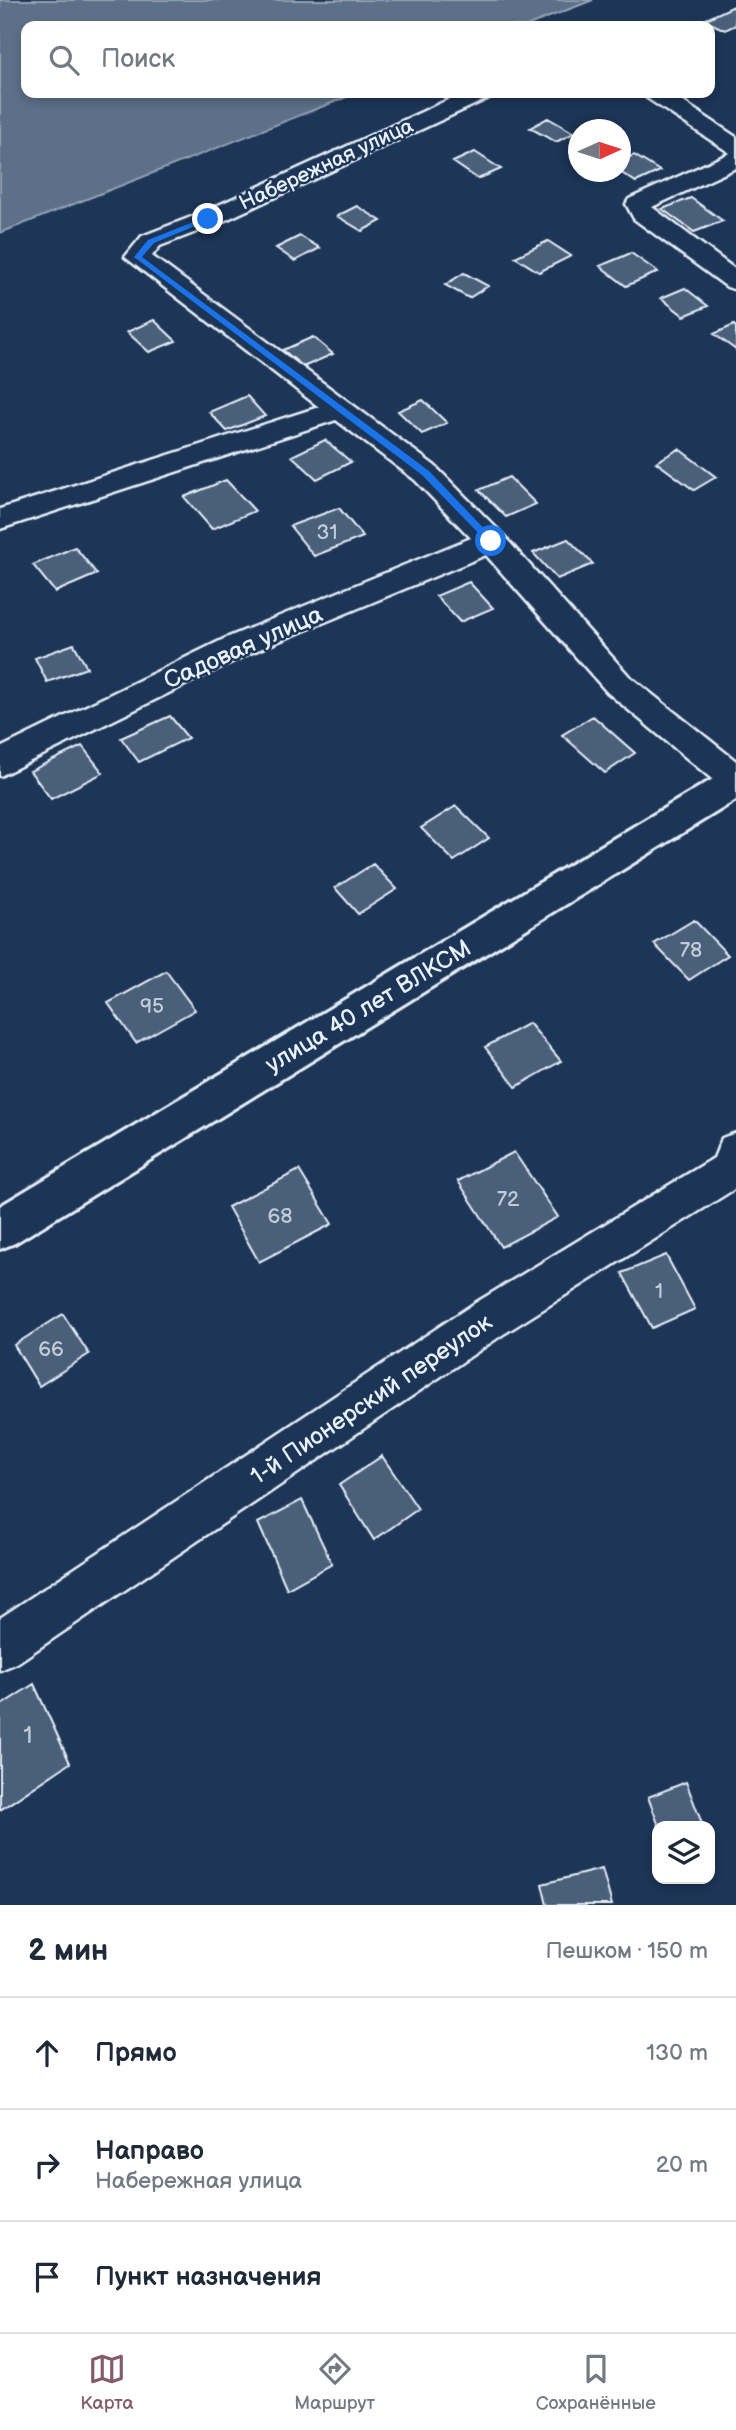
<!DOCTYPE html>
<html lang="ru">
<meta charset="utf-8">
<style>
:root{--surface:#fff;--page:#f2f2f3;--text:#1f2937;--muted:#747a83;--line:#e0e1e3;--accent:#845c67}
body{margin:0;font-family:"Balsamiq Sans",sans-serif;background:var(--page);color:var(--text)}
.controls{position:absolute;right:21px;bottom:21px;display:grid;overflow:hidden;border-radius:14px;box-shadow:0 4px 10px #0003}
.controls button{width:63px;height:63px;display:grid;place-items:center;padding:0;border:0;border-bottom:2px solid var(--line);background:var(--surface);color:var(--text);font:35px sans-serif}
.compass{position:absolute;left:568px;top:119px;width:63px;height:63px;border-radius:50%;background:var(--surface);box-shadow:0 4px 10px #0003;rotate:87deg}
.stop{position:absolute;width:21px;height:21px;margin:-16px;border:5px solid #1a73e8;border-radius:50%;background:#fff}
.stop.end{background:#1a73e8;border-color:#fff;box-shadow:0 2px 7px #0008}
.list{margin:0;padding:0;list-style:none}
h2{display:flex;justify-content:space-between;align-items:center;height:91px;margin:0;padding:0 28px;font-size:30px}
h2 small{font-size:23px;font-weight:400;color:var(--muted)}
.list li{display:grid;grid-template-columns:46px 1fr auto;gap:21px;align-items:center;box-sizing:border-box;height:112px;padding:0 28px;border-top:2px solid var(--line)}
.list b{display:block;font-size:26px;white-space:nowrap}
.list p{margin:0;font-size:23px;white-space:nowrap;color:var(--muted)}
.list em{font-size:23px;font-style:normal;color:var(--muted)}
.icon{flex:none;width:38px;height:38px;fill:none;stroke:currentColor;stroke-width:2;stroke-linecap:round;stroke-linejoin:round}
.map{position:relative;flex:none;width:736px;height:1905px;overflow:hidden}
.search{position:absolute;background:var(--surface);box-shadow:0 4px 10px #0003;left:21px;right:21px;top:21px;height:77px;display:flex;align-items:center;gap:18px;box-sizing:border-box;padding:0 24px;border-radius:14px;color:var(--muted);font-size:26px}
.sheet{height:427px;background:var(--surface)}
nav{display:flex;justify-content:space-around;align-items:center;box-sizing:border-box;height:98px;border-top:2px solid var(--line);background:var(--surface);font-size:19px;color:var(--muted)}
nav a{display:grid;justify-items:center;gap:4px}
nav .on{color:var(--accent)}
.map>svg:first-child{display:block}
.water{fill:#5d7089;stroke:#95a4b5;stroke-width:2}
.building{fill:#495e7a;stroke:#e8f1f8;stroke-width:2}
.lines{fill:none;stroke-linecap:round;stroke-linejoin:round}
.minor-casing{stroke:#e8f1f8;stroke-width:5}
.tertiary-casing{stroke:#e8f1f8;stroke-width:6}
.minor{fill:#1d3557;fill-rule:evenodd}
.tertiary{fill:#1d3557;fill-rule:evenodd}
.route{fill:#1a73e8}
.labels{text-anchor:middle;stroke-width:5;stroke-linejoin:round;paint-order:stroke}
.far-street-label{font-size:21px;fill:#e8f1f8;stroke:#1d3557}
.number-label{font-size:21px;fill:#c0ccd8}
.street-label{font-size:24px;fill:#e8f1f8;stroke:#1d3557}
.near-number-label{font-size:24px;fill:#c0ccd8}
</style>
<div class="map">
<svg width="736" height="1905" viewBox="0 0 736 1905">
<rect width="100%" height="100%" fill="#1d3557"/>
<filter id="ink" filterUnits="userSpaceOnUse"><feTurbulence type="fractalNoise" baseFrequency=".0143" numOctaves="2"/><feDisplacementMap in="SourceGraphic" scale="14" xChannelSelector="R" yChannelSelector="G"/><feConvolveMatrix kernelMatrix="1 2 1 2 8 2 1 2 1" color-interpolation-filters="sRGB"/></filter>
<g filter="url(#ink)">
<path class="water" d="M 0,0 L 593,0 L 526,26 L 26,26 L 26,93 L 357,93 L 0,233 Z"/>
<path class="building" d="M 734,6 L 736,25 L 725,30 L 704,20 Z
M 548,118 L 574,133 L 556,142 L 530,128 Z
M 475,152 L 501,169 L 478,179 L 453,162 Z
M 634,155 L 660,171 L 636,182 L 620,172 L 620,161 Z
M 691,198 L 723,221 L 694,232 L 662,209 Z
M 357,206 L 381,221 L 362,231 L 337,216 Z
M 300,236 L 320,248 L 295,261 L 276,248 Z
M 548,241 L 571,256 L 539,272 L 515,257 Z
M 631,253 L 658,272 L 626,286 L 600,266 Z
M 464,273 L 488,286 L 469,298 L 445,285 Z
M 685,288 L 708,306 L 684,316 L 661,298 Z
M 154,320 L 176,341 L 149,352 L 127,332 Z
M 734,325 L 736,327 L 736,350 L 714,334 Z
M 313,337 L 333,354 L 303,367 L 283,350 Z
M 247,396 L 265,416 L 227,431 L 209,412 Z
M 423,400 L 447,423 L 422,434 L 398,411 Z
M 325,440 L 351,462 L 317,479 L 292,456 Z
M 679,449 L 716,477 L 694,490 L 656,462 Z
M 509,477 L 536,504 L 506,517 L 479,490 Z
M 226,480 L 255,511 L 212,529 L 184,497 Z
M 339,508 L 363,537 L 314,556 L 290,526 Z
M 568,539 L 593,564 L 557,579 L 533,553 Z
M 75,547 L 97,574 L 55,592 L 33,565 Z
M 469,582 L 493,608 L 460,622 L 436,596 Z
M 74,644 L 87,668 L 47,682 L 35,658 Z
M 170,716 L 188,738 L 139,762 L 121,738 Z
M 593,716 L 635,753 L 605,773 L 562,735 Z
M 82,746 L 103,773 L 51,799 L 30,771 Z
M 456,806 L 489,838 L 454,861 L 421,828 Z
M 373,864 L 397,889 L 358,914 L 335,888 Z
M 694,920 L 728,955 L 689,980 L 654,944 Z
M 166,971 L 195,1010 L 136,1043 L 108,1003 Z
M 529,1023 L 561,1061 L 516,1087 L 485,1047 Z
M 514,1152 L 558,1217 L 501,1247 L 458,1181 Z
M 299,1170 L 332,1224 L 259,1262 L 228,1207 Z
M 666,1255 L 695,1309 L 652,1328 L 622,1273 Z
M 63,1314 L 89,1354 L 39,1386 L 14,1345 Z
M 382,1456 L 418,1509 L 374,1540 L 339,1485 Z
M 302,1500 L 332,1564 L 287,1589 L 258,1523 Z
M 34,1684 L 70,1763 L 0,1810 L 0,1706 Z
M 686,1782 L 703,1826 L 659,1826 L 648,1797 Z
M 602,1869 L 612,1905 L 547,1905 L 542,1884 Z"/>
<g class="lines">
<defs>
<path id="minor" d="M 463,93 L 492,93 L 489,98 L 217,224 L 160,246 L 152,256 L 435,466 L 502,534 L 629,676 L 736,761 L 736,793 L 724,789 L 607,692 L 486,555 L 248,654 L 0,776 L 0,748 L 226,638 L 471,538 L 415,480 L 336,420 L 0,529 L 0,509 L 319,407 L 125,257 L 142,236 L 199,214 Z
M 644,93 L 670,93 L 736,137 L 736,168 L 652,207 L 736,270 L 736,290 L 727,287 L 634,219 L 626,204 L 629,199 L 730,153 L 647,98 Z
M 736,1133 L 736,1188 L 502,1335 L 17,1663 L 0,1670 L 0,1618 L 472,1305 L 714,1158 L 722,1138 Z"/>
<path id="tertiary" d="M 736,769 L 736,800 L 15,1243 L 0,1249 L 0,1206 L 723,773 Z"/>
</defs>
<use href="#minor" class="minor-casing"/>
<use href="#tertiary" class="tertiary-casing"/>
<use href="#minor" class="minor"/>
<use href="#tertiary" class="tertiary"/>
</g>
</g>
<path class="route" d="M 206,217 L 212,219 L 154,243 L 142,257 L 429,471 L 494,539 L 494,543 L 488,543 L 422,475 L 134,257 L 148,240 Z"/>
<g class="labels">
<g class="far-street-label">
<text transform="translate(326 164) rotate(-25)" y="7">Набережная улица</text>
</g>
<g class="number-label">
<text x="327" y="539">31</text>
<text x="691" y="957">78</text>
<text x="152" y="1013">95</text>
<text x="508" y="1206">72</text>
<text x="280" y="1223">68</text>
<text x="659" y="1298">1</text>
<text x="51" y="1356">66</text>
</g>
<g class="street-label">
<text transform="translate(243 647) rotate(-24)" y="8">Садовая улица</text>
<text transform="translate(368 1006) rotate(-31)" y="8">улица 40 лет ВЛКСМ</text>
<text transform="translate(371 1399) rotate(-34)" y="8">1-й Пионерский переулок</text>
</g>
<g class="near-number-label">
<text x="28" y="1743">1</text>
</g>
</g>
</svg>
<div class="controls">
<button><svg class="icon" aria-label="layers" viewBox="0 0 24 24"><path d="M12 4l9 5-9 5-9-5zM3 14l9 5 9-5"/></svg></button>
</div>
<svg class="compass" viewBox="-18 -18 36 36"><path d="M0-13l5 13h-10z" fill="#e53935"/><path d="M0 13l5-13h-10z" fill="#747a83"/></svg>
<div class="stop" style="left:491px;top:541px"></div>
<div class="stop end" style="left:208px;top:219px"></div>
<div class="search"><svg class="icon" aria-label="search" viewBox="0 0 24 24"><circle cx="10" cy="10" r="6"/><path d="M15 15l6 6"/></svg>Поиск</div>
</div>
<section class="sheet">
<h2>2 мин<small>Пешком · 150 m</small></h2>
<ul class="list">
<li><svg class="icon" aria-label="ahead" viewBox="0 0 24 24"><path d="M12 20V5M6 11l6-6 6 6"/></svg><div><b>Прямо</b></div><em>130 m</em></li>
<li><svg class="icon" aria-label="right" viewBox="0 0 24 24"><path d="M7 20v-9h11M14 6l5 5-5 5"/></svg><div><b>Направо</b><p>Набережная улица</p></div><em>20 m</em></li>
<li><svg class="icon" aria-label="arrive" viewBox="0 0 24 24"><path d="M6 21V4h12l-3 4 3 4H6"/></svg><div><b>Пункт назначения</b></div></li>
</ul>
</section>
<nav>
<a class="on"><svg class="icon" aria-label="map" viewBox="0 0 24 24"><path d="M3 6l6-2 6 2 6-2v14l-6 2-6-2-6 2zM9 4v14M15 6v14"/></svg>Карта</a>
<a><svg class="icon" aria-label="directions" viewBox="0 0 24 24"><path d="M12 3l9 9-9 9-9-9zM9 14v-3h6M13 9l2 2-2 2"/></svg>Маршрут</a>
<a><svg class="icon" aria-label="saved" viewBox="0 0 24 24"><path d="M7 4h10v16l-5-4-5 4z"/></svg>Сохранённые</a>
</nav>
